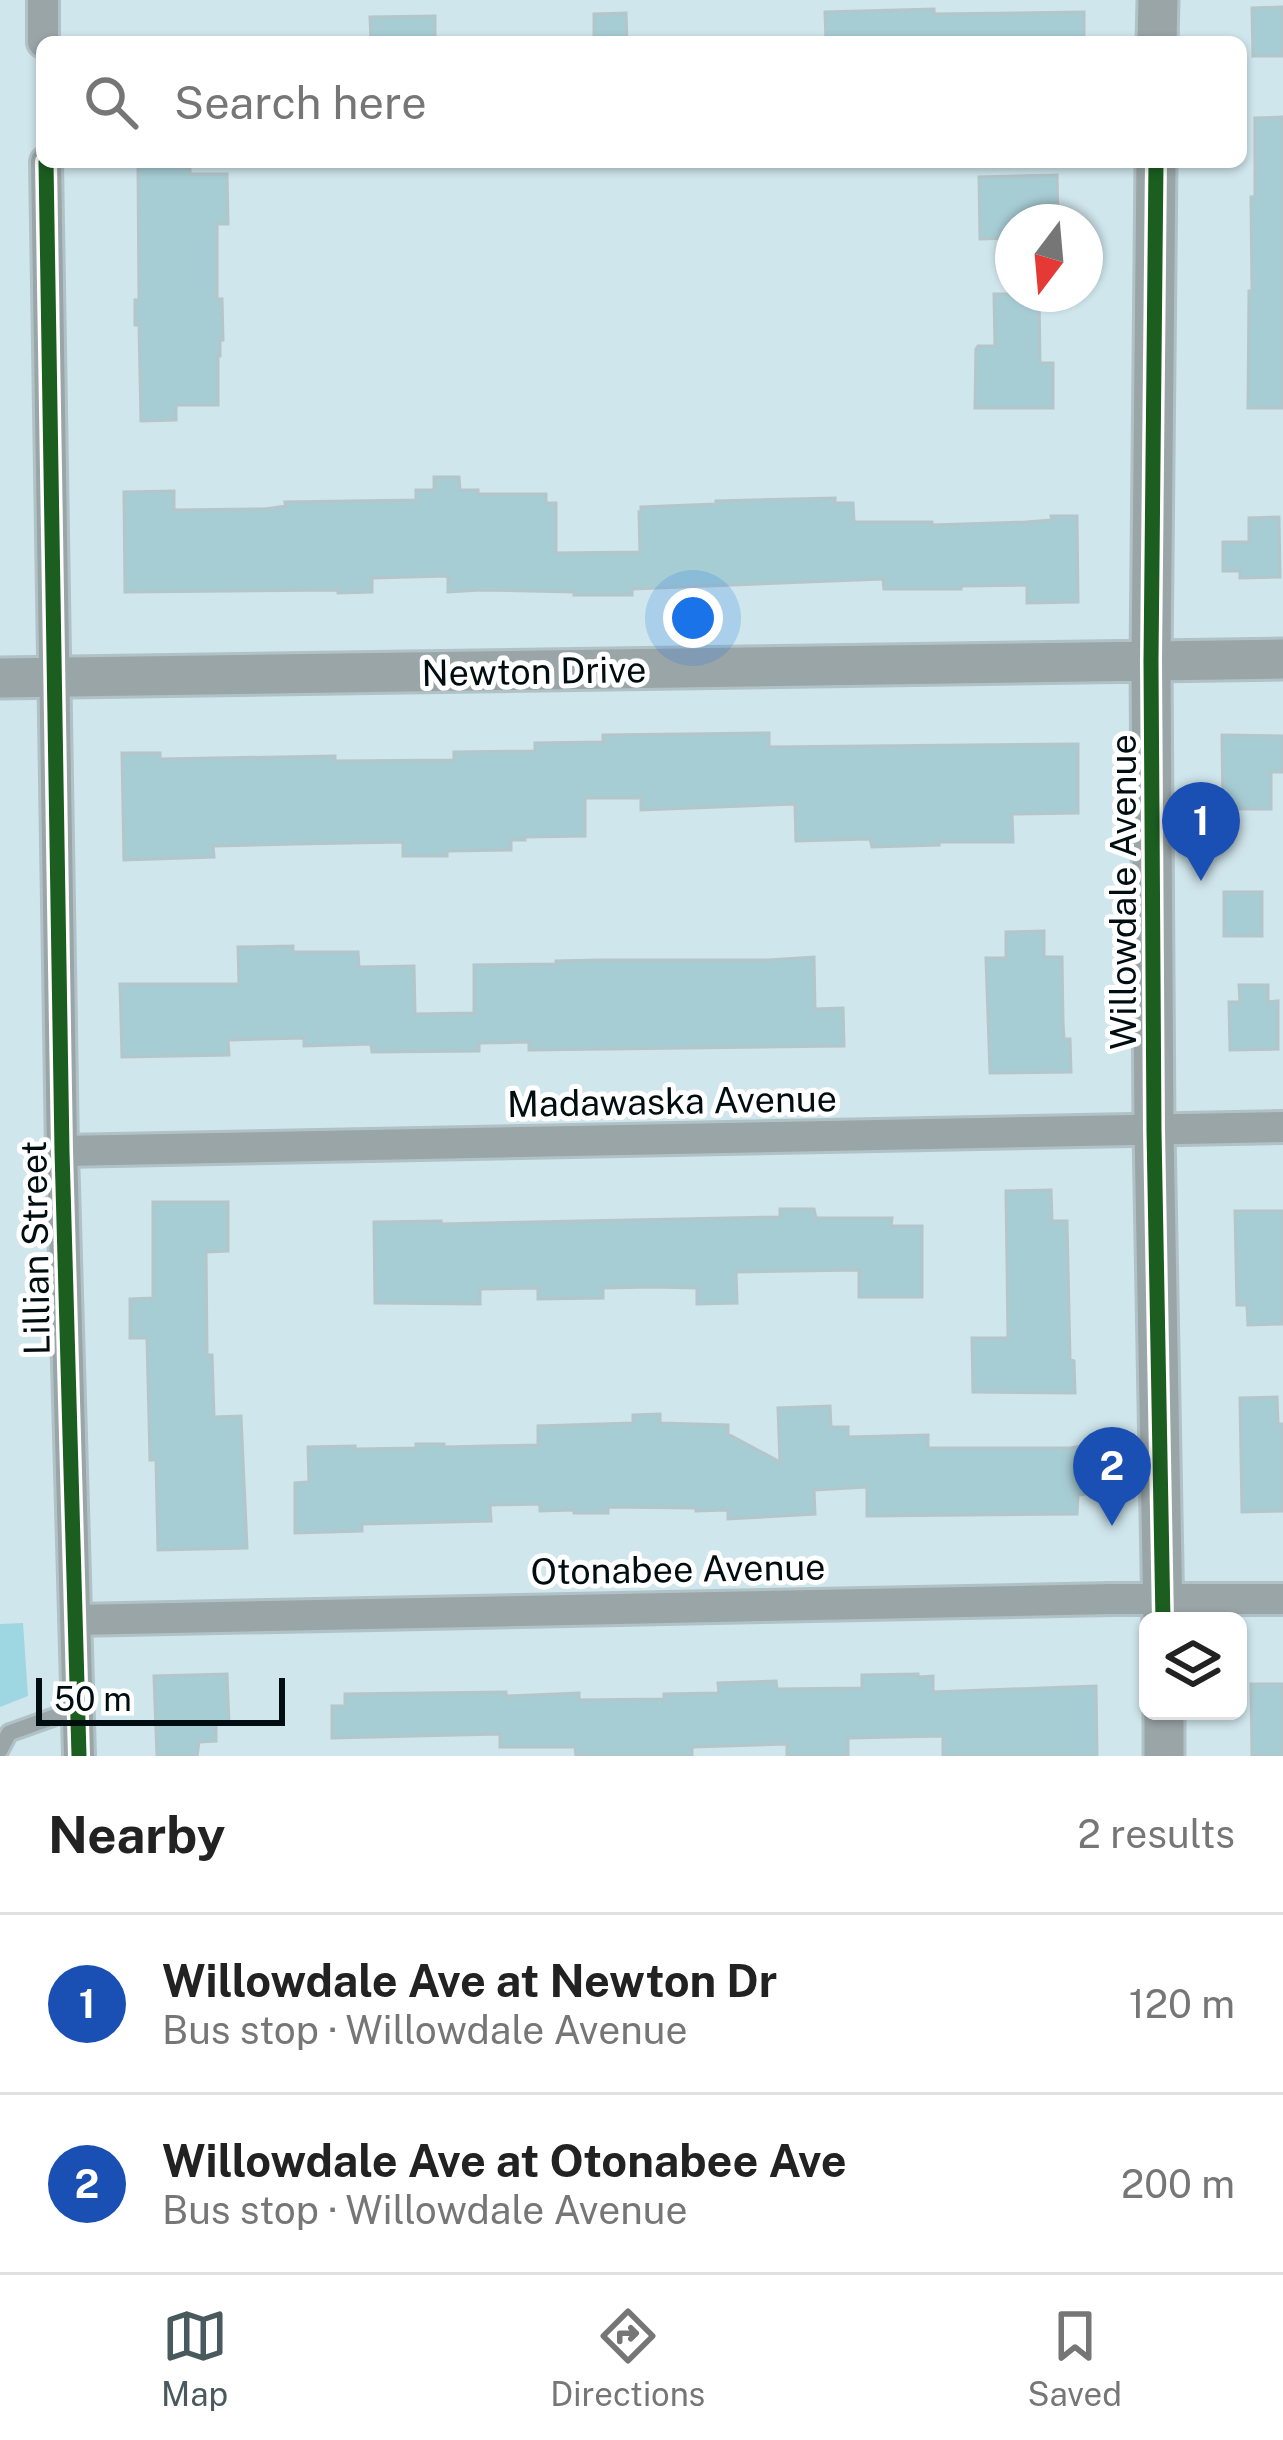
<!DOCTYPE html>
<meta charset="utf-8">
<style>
:root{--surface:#fff;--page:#f2f2f2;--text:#222;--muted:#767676;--line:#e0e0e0;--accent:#495a5e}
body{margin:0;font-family:"Public Sans",sans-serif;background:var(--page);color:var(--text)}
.controls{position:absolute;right:36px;bottom:36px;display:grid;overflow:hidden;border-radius:18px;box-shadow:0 3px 9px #0004}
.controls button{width:108px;height:108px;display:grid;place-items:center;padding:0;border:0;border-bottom:3px solid var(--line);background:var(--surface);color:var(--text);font:60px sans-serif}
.compass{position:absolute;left:995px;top:204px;width:108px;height:108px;border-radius:50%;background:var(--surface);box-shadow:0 3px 9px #0004;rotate:196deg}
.scale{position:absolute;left:36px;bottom:30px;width:249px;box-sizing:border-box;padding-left:12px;border:6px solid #010e11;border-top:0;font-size:33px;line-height:42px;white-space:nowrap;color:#010e11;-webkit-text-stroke:9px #fff;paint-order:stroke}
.you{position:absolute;left:693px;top:618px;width:42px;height:42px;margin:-30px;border:9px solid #fff;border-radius:50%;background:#1a73e8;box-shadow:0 0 0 18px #1a73e833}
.badge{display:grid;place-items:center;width:78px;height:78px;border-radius:50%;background:var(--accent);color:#fff;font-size:39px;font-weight:700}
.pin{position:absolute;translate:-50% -99px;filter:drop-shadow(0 3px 6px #0008)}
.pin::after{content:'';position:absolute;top:63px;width:42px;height:36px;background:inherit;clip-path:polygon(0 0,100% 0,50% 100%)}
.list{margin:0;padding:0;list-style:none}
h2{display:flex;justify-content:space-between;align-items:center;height:156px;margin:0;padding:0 48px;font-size:51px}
h2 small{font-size:39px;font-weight:400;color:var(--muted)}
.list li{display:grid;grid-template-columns:78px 1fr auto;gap:36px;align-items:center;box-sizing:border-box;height:180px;padding:0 48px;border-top:3px solid var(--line)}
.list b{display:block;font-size:45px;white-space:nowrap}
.list p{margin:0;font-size:39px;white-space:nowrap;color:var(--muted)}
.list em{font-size:39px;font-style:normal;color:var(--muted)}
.icon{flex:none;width:66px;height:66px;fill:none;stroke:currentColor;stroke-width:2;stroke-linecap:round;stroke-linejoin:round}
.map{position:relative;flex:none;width:1283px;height:1756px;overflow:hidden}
.search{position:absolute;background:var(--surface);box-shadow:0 3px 9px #0004;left:36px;right:36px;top:36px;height:132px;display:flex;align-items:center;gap:30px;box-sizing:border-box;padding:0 42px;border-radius:18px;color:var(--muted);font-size:45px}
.sheet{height:516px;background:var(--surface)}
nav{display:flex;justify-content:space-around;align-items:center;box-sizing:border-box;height:168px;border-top:3px solid var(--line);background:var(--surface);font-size:33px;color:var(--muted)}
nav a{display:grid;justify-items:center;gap:6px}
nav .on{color:var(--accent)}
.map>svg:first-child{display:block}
.green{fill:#9ed6e2}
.building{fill:#a7cdd4;stroke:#b4c6ca;stroke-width:3}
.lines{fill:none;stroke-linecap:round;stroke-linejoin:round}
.service-casing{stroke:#b1c2c6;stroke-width:21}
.minor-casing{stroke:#b1c2c6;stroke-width:36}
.tertiary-casing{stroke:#b1c2c6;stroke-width:45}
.service{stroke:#9aa5a7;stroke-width:15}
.minor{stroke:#9aa5a7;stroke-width:30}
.tertiary{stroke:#9aa5a7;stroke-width:39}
.cycleway-casing{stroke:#fff;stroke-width:22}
.cycleway{stroke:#1b5e20;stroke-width:15}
.labels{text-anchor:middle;stroke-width:10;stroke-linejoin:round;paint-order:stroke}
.street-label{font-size:36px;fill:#010e11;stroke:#fff}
</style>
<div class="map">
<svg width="1283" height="1756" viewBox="0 0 1283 1756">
<rect width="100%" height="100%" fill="#cfe6ec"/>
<path class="green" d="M 23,1623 L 28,1696 L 0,1707 L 0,1624 Z"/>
<path class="building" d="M 1283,7 L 1283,56 L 1253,56 L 1252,8 Z
M 934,9 L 934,14 L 1084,12 L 1084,42 L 826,42 L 825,12 Z
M 626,13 L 627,42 L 594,42 L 594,14 Z
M 435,16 L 435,42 L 371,42 L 370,17 Z
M 1283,117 L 1283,408 L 1248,408 L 1249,291 L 1252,291 L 1251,197 L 1255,197 L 1255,118 Z
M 190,162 L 190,174 L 227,174 L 228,224 L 217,224 L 217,299 L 222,299 L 223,340 L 220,340 L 220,356 L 218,356 L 218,405 L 176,405 L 176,420 L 141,421 L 139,325 L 135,325 L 135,300 L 139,300 L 138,163 Z
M 1057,175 L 1058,220 L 1017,221 L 1013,222 L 1013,238 L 980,239 L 979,177 Z
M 994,294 L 1039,294 L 1040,363 L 1053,363 L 1053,408 L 975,408 L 976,349 L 978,346 L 995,346 Z
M 434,477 L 459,477 L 460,490 L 478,490 L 478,494 L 546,494 L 546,503 L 556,503 L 556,553 L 640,552 L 639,512 L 641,512 L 641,507 L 716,504 L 716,501 L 835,498 L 835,503 L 853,503 L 854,522 L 932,522 L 932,525 L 1026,522 L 1052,520 L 1051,516 L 1077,516 L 1078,602 L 1027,603 L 1027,585 L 961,586 L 961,589 L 884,589 L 883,579 L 632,589 L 632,595 L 574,595 L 574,592 L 481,590 L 448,592 L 448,576 L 372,578 L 372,592 L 338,593 L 338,590 L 125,592 L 124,492 L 174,491 L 174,510 L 265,509 L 286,506 L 285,502 L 416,500 L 416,490 L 434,490 Z
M 1279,517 L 1280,577 L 1240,578 L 1240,571 L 1223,571 L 1223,542 L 1249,542 L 1249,518 Z
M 769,733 L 769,747 L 1078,744 L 1078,813 L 1012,814 L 1013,842 L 939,842 L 939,845 L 872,847 L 870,839 L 796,841 L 795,804 L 641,810 L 641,798 L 585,798 L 585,836 L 525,837 L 525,840 L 511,840 L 511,850 L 447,851 L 447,856 L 403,856 L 403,842 L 294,844 L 213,846 L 214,857 L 124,860 L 122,753 L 160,753 L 160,759 L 335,756 L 335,761 L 454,760 L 454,752 L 535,751 L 535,743 L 603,742 L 603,735 Z
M 1222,735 L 1283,736 L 1283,772 L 1271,772 L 1271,809 L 1223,809 Z
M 1224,892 L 1262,892 L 1262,936 L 1224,936 Z
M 1044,931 L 1044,957 L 1062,957 L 1063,1022 L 1064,1039 L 1070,1039 L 1071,1072 L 990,1073 L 986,958 L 1006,958 L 1006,932 Z
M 293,946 L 293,952 L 358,952 L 359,967 L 414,966 L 415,1014 L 474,1013 L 474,965 L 556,964 L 556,961 L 600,960 L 768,960 L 814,957 L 815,1009 L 843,1008 L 844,1046 L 529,1050 L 529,1042 L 479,1043 L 479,1051 L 372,1052 L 371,1044 L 304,1046 L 304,1038 L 228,1040 L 229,1055 L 122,1057 L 120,984 L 239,984 L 238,947 Z
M 1239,985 L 1268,985 L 1268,1002 L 1278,1001 L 1278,1049 L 1230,1050 L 1229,1002 L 1240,1002 Z
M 1051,1190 L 1052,1221 L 1067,1221 L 1070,1359 L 1074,1361 L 1075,1393 L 973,1392 L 972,1338 L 1008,1338 L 1006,1191 Z
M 153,1202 L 228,1202 L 228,1251 L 206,1252 L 207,1355 L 212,1355 L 214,1417 L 241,1416 L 247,1548 L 158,1550 L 156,1460 L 150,1460 L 147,1338 L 130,1338 L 130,1299 L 153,1298 Z
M 780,1209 L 814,1209 L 816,1218 L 892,1218 L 891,1226 L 922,1226 L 922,1297 L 859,1297 L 859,1270 L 736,1272 L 737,1303 L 697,1304 L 697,1288 L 652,1287 L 603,1288 L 603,1298 L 538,1299 L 538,1288 L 480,1289 L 480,1304 L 375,1303 L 374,1222 L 441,1221 L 441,1224 L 780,1217 Z
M 1235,1211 L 1283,1211 L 1283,1324 L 1248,1325 L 1247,1305 L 1237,1305 Z
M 1277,1397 L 1278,1424 L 1283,1424 L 1283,1511 L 1242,1512 L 1240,1398 Z
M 830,1406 L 831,1427 L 848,1427 L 848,1437 L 928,1435 L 928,1448 L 1070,1448 L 1088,1445 L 1089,1494 L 1078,1495 L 1077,1514 L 867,1516 L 867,1487 L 814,1490 L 815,1514 L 728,1519 L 728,1510 L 696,1511 L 696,1508 L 608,1507 L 608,1513 L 574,1513 L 574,1510 L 540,1511 L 540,1504 L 490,1505 L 491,1521 L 362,1524 L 362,1531 L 295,1533 L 295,1483 L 309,1482 L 308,1447 L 355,1446 L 355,1449 L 416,1448 L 416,1444 L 444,1444 L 444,1447 L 538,1445 L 538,1426 L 633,1423 L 633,1415 L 660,1414 L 660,1423 L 728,1425 L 728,1434 L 780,1462 L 778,1408 Z
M 227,1674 L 229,1723 L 216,1723 L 216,1741 L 199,1742 L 197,1756 L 157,1756 L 154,1676 Z
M 918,1674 L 918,1677 L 933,1676 L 933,1692 L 1096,1686 L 1097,1756 L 943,1756 L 943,1736 L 848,1738 L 848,1756 L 787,1756 L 787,1744 L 692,1747 L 692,1756 L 576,1756 L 575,1747 L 500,1747 L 500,1734 L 332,1738 L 332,1706 L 345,1706 L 345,1694 L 506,1692 L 506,1696 L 579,1693 L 579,1700 L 664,1699 L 664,1694 L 719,1693 L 718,1683 L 776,1681 L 777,1689 L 862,1688 L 862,1675 Z
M 1251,1684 L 1283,1684 L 1283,1756 L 1252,1756 Z"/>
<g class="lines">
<defs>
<path id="service" d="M 0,1750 L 9,1733 L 79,1708"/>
<path id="minor" d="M 43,0 L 43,42
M 46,162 L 62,1151 L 79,1756
M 62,1151 L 1283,1127
M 75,1620 L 1111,1599 L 1283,1599"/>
<path id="tertiary" d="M 1157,42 L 1158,0
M 1156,162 L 1151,661 L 1154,1131 L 1163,1621
M 0,678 L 1283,659
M 1164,1711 L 1164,1756"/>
</defs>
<use href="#service" class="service-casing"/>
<use href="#minor" class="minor-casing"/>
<use href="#tertiary" class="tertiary-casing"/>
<use href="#service" class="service"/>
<use href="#minor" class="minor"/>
<use href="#tertiary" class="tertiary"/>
<defs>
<path id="cycleway" d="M 46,162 L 62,1151 L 79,1756
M 1156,162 L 1151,661 L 1154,1131 L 1163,1621"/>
</defs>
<use href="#cycleway" class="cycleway-casing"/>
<use href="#cycleway" class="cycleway"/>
</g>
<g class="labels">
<g class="street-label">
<text transform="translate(534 671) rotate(-1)" y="13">Newton Drive</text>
<text transform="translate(1123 892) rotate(-90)" y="13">Willowdale Avenue</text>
<text transform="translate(672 1101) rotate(-1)" y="13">Madawaska Avenue</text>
<text transform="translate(35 1248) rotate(-91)" y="13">Lillian Street</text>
<text transform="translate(678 1569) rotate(-1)" y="13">Otonabee Avenue</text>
</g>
</g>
</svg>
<div class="controls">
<button><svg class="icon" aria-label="layers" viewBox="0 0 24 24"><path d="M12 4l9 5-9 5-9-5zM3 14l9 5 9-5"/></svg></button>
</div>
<svg class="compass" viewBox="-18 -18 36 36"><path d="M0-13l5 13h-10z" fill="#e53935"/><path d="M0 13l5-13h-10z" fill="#767676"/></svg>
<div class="scale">50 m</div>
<div class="you"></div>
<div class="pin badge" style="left:1201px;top:881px;background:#1a4fb4">1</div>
<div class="pin badge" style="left:1112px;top:1526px;background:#1a4fb4">2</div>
<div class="search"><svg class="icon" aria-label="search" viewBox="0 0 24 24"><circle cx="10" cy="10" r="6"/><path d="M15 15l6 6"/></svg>Search here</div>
</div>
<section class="sheet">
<h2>Nearby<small>2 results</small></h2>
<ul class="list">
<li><span class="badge" style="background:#1a4fb4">1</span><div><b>Willowdale Ave at Newton Dr</b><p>Bus stop · Willowdale Avenue</p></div><em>120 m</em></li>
<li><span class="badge" style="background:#1a4fb4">2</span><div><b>Willowdale Ave at Otonabee Ave</b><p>Bus stop · Willowdale Avenue</p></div><em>200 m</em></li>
</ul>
</section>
<nav>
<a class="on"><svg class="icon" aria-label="map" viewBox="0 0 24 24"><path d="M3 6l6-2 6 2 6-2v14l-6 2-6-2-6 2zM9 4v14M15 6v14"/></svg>Map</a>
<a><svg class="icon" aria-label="directions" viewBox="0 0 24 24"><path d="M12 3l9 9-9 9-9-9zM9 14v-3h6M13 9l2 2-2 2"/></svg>Directions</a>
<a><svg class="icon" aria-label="saved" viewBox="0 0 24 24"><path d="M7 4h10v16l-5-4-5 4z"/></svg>Saved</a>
</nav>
